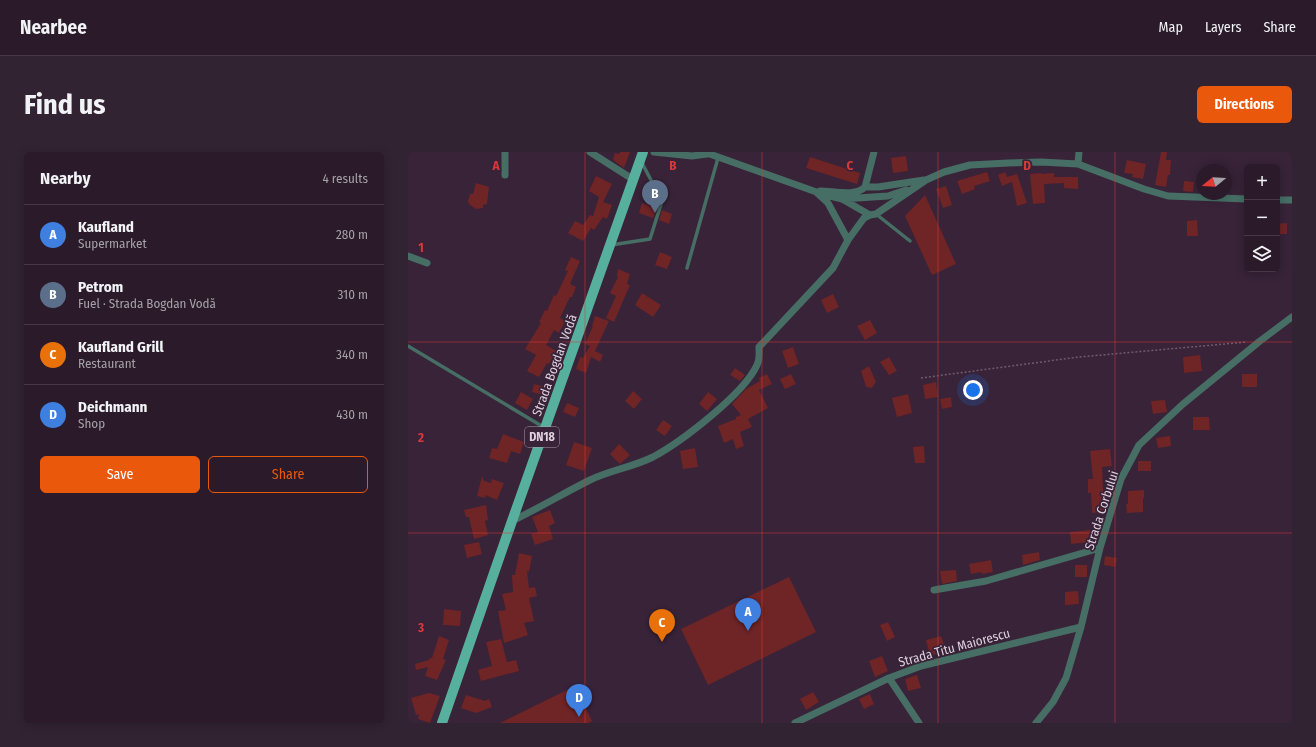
<!DOCTYPE html>
<meta charset="utf-8">
<style>
:root{--surface:#2a1a2a;--page:#322332;--text:#f1f3f6;--muted:#a5a1a8;--line:#463847;--accent:#ea580c}
body{margin:0;font-family:"Fira Sans Condensed",sans-serif;background:var(--page);color:var(--text)}
.controls{position:absolute;right:12px;top:12px;display:grid;overflow:hidden;border-radius:6px;box-shadow:0 2px 10px #0003}
.controls button{width:36px;height:36px;display:grid;place-items:center;padding:0;border:0;border-bottom:1px solid var(--line);background:var(--surface);color:var(--text);font:20px sans-serif}
.compass{position:absolute;left:788px;top:12px;width:36px;height:36px;border-radius:50%;background:var(--surface);box-shadow:0 2px 10px #0003;rotate:252deg}
.you{position:absolute;left:565px;top:238px;width:14px;height:14px;margin:-10px;border:3px solid #fff;border-radius:50%;background:#1a73e8;box-shadow:0 0 0 6px #1a73e833}
.badge{display:grid;place-items:center;width:26px;height:26px;border-radius:50%;background:var(--accent);color:#fff;font-size:13px;font-weight:700}
.pin{position:absolute;translate:-50% -33px;filter:drop-shadow(0 1px 2px #0008)}
.pin::after{content:'';position:absolute;top:21px;width:14px;height:12px;background:inherit;clip-path:polygon(0 0,100% 0,50% 100%)}
.list{margin:0;padding:0;list-style:none}
h2{display:flex;justify-content:space-between;align-items:center;height:52px;margin:0;padding:0 16px;font-size:17px}
h2 small{font-size:13px;font-weight:400;color:var(--muted)}
.list li{display:grid;grid-template-columns:26px 1fr auto;gap:12px;align-items:center;box-sizing:border-box;height:60px;padding:0 16px;border-top:1px solid var(--line)}
.list b{display:block;font-size:15px;white-space:nowrap}
.list p{margin:0;font-size:13px;white-space:nowrap;color:var(--muted)}
.list em{font-size:13px;font-style:normal;color:var(--muted)}
.actions{display:flex;gap:8px;padding:12px 16px}
.actions a{flex:1;padding:9px 0;border:1px solid var(--accent);border-radius:6px;text-align:center;font-size:14px;color:var(--accent)}
.actions .main{background:var(--accent);color:#fff}
.icon{flex:none;width:22px;height:22px;fill:none;stroke:currentColor;stroke-width:2;stroke-linecap:round;stroke-linejoin:round}
.map{position:relative;flex:none;width:884px;height:571px;overflow:hidden;border-radius:6px}
header{display:flex;align-items:center;gap:24px;box-sizing:border-box;height:56px;padding:0 20px;background:var(--surface);border-bottom:1px solid var(--line)}
header strong{font-size:19px}
nav{display:flex;gap:22px;margin-inline-start:auto;font-size:14px}
.intro{display:flex;align-items:center;justify-content:space-between;box-sizing:border-box;height:96px;padding:0 24px}
h1{margin:0;font-size:28px}
.button{padding:10px 18px;border-radius:6px;background:var(--accent);color:#fff;font-size:14px;font-weight:700}
main{display:flex;gap:24px;padding:0 24px}
aside{flex:1;background:var(--surface);border-radius:6px;box-shadow:0 2px 10px #0003}
.map>svg:first-child{display:block}
.building{fill:#6f2426}
.lines{fill:none;stroke-linecap:round;stroke-linejoin:round}
.path{stroke:#6e5b6e;stroke-width:1.5;stroke-dasharray:2 2;stroke-linecap:butt}
.lane{stroke:#466e64;stroke-width:3.5}
.street{stroke:#466e64;stroke-width:7}
.primary{stroke:#57b09d;stroke-width:10}
.grid{fill:none;stroke:#d7393a;stroke-width:1;stroke-opacity:0.55}
.labels{text-anchor:middle;stroke-width:3.5;stroke-linejoin:round;paint-order:stroke}
.shield{fill:#382338;stroke:#ac9cac;stroke-width:1}
.shield-label{font-size:12px;font-weight:bold;fill:#ded0de}
.street-label{font-size:13px;fill:#ded0de;stroke:#382338}
.grid-label{font-size:13px;text-anchor:middle;font-weight:bold;fill:#d7393a;stroke:#382338;stroke-width:3.5;stroke-linejoin:round;paint-order:stroke}
</style>
<header>
<strong>Nearbee</strong>
<nav><a>Map</a><a>Layers</a><a>Share</a></nav>
</header>
<div class="intro"><h1>Find us</h1><a class="button">Directions</a></div>
<main>
<aside>
<h2>Nearby<small>4 results</small></h2>
<ul class="list">
<li><span class="badge" style="background:#3f7fe0">A</span><div><b>Kaufland</b><p>Supermarket</p></div><em>280 m</em></li>
<li><span class="badge" style="background:#5c6f8a">B</span><div><b>Petrom</b><p>Fuel · Strada Bogdan Vodă</p></div><em>310 m</em></li>
<li><span class="badge" style="background:#e8710a">C</span><div><b>Kaufland Grill</b><p>Restaurant</p></div><em>340 m</em></li>
<li><span class="badge" style="background:#3f7fe0">D</span><div><b>Deichmann</b><p>Shop</p></div><em>430 m</em></li>
</ul>
<div class="actions"><a class="main">Save</a><a>Share</a></div>
</aside>
<div class="map">
<svg width="884" height="571" viewBox="0 0 884 571">
<rect width="100%" height="100%" fill="#382338"/>
<path class="building" d="M 212,0 L 222,0 L 216,16 L 205,8 L 207,1 L 211,2 Z
M 753,0 L 759,0 L 758,8 L 763,8 L 762,23 L 760,23 L 758,35 L 747,33 Z
M 498,4 L 500,19 L 485,21 L 483,6 Z
M 402,5 L 452,21 L 449,32 L 398,16 Z
M 719,8 L 738,12 L 735,27 L 724,25 L 725,22 L 716,21 Z
M 579,20 L 582,29 L 566,34 L 567,37 L 554,42 L 549,29 Z
M 597,20 L 599,25 L 609,22 L 619,51 L 609,54 L 604,30 L 594,34 L 590,23 Z
M 633,21 L 634,22 L 646,21 L 646,25 L 670,25 L 670,37 L 656,36 L 656,31 L 636,32 L 637,51 L 625,52 L 622,22 Z
M 188,24 L 204,32 L 195,50 L 204,53 L 199,67 L 195,65 L 186,78 L 183,76 L 175,89 L 160,81 L 167,69 L 175,73 L 182,63 L 185,64 L 191,45 L 181,39 Z
M 776,29 L 786,30 L 785,40 L 775,39 Z
M 68,31 L 81,35 L 79,52 L 75,53 L 75,56 L 68,57 L 61,52 L 60,49 L 62,42 L 65,42 Z
M 538,34 L 544,53 L 535,56 L 528,37 Z
M 517,43 L 548,112 L 524,123 L 497,64 Z
M 234,51 L 248,56 L 245,66 L 231,61 Z
M 254,58 L 264,62 L 261,72 L 251,68 Z
M 789,68 L 790,84 L 779,84 L 779,69 Z
M 879,71 L 879,82 L 869,82 L 869,72 Z
M 252,100 L 264,105 L 259,117 L 247,113 Z
M 163,105 L 172,109 L 162,132 L 168,135 L 164,145 L 162,145 L 152,166 L 157,169 L 151,181 L 146,178 L 138,193 L 148,199 L 141,212 L 139,211 L 131,225 L 119,219 L 128,203 L 117,197 L 133,171 L 131,170 L 137,158 L 139,159 L 146,143 L 148,144 L 160,119 L 157,118 Z
M 210,117 L 222,122 L 219,132 L 222,133 L 206,170 L 198,166 L 208,144 L 202,141 L 210,125 L 209,124 Z
M 234,141 L 253,153 L 245,165 L 227,153 Z
M 425,142 L 431,155 L 419,161 L 413,148 Z
M 187,164 L 201,169 L 187,199 L 195,203 L 192,210 L 183,205 L 178,221 L 168,217 L 172,205 L 175,206 L 182,194 L 177,192 L 185,174 L 184,174 Z
M 462,168 L 469,181 L 457,188 L 449,174 Z
M 385,195 L 391,212 L 380,216 L 374,199 Z
M 792,203 L 794,219 L 776,221 L 775,205 Z
M 481,205 L 489,219 L 481,223 L 472,210 Z
M 461,214 L 468,230 L 464,236 L 458,235 L 453,219 Z
M 327,216 L 337,223 L 332,229 L 322,223 Z
M 359,222 L 364,232 L 351,238 L 360,256 L 340,267 L 344,275 L 332,280 L 336,294 L 328,297 L 325,287 L 316,291 L 310,274 L 328,267 L 328,265 L 333,263 L 324,252 L 338,237 L 352,229 L 351,226 Z
M 383,222 L 388,232 L 377,237 L 372,227 Z
M 834,222 L 849,222 L 849,235 L 834,235 Z
M 528,230 L 530,245 L 517,247 L 515,233 Z
M 126,232 L 137,235 L 135,243 L 124,240 Z
M 225,239 L 234,247 L 226,257 L 217,249 Z
M 113,240 L 125,247 L 119,258 L 107,251 Z
M 300,240 L 309,247 L 299,259 L 291,252 Z
M 500,242 L 504,261 L 489,265 L 484,246 Z
M 543,245 L 544,255 L 534,257 L 532,247 Z
M 757,248 L 759,260 L 745,262 L 743,249 Z
M 159,251 L 171,256 L 167,265 L 155,260 Z
M 785,265 L 801,265 L 802,278 L 785,278 Z
M 255,268 L 264,274 L 257,284 L 248,278 Z
M 95,282 L 116,290 L 112,302 L 103,299 L 99,311 L 81,306 L 84,296 L 89,297 Z
M 762,284 L 763,294 L 750,296 L 748,286 Z
M 166,290 L 184,296 L 176,319 L 158,313 Z
M 211,292 L 222,303 L 212,312 L 202,302 Z
M 516,294 L 517,311 L 507,311 L 505,295 Z
M 287,296 L 290,315 L 275,317 L 272,299 Z
M 702,297 L 704,314 L 694,315 L 696,360 L 684,361 L 683,341 L 680,341 L 680,327 L 685,327 L 682,299 Z
M 730,309 L 743,309 L 743,319 L 730,319 Z
M 74,324 L 76,329 L 83,331 L 84,327 L 96,331 L 89,348 L 77,343 L 78,346 L 69,344 Z
M 736,338 L 736,346 L 735,346 L 735,360 L 719,361 L 718,352 L 720,352 L 720,339 Z
M 78,353 L 80,368 L 77,369 L 80,383 L 66,387 L 61,365 L 58,365 L 56,358 Z
M 142,358 L 147,371 L 141,374 L 145,387 L 127,393 L 123,382 L 130,380 L 124,365 Z
M 682,378 L 683,390 L 663,392 L 662,380 Z
M 71,390 L 74,402 L 59,406 L 56,393 Z
M 631,400 L 632,408 L 615,413 L 614,403 Z
M 111,401 L 124,404 L 121,420 L 119,419 L 121,436 L 127,435 L 129,444 L 121,446 L 126,469 L 116,471 L 120,483 L 96,491 L 90,459 L 98,458 L 94,442 L 105,440 L 104,423 L 107,423 Z
M 697,404 L 709,406 L 707,415 L 696,413 Z
M 583,408 L 585,420 L 574,422 L 573,420 L 563,422 L 561,412 Z
M 667,413 L 679,413 L 679,425 L 667,425 Z
M 548,418 L 549,429 L 534,432 L 532,419 Z
M 381,425 L 408,480 L 300,533 L 273,477 Z
M 670,439 L 671,452 L 657,453 L 657,440 Z
M 36,457 L 53,459 L 52,474 L 35,473 Z
M 480,470 L 487,485 L 479,489 L 472,473 Z
M 31,484 L 41,488 L 35,507 L 38,508 L 29,528 L 17,524 L 20,515 L 8,518 L 7,512 L 21,508 L 22,506 L 24,506 Z
M 533,484 L 538,499 L 522,504 L 518,488 Z
M 93,487 L 99,510 L 108,508 L 111,519 L 73,529 L 70,518 L 84,514 L 78,490 Z
M 474,504 L 480,519 L 467,525 L 461,509 Z
M 509,523 L 513,536 L 500,539 L 497,527 Z
M 167,534 L 184,569 L 181,571 L 92,571 Z
M 405,540 L 411,550 L 398,558 L 392,547 Z
M 21,541 L 32,544 L 22,571 L 10,567 L 11,562 L 8,563 L 3,546 Z
M 462,542 L 466,552 L 456,557 L 451,547 Z
M 58,543 L 77,549 L 81,547 L 84,555 L 68,561 L 53,556 Z"/>
<g class="lines">
<path class="path" d="M 513,226 L 671,205 L 839,190"/>
<path class="lane" d="M 468,62 L 502,89
M 203,93 L 242,87 L 254,49 L 234,11
M 279,116 L 310,6
M 0,194 L 137,276"/>
<path class="street" d="M 182,0 L 226,28
M 246,0 L 284,4 L 299,2
M 296,0 L 414,42 L 434,47 L 480,44 L 498,38
M 670,12 L 671,0
M 97,23 L 97,0
M 457,35 L 470,35 L 516,28
M 412,39 C 426,39 447,45 457,35 L 466,0
M 409,41 L 420,51 L 440,88
M 434,47 L 462,63
M 869,48 L 884,48
M 0,104 L 19,111
M 104,369 C 131,356 156,341 182,328 C 203,318 225,315 245,305 C 273,290 336,242 349,213 C 352,207 351,202 351,195 L 425,116 L 440,88 L 456,66 L 462,63 L 468,62 L 518,28 L 536,20 L 562,13 L 600,11 L 633,10 L 670,12 L 736,37 L 760,44 L 839,47
M 526,438 L 578,429 L 692,396
M 481,526 L 511,571
M 387,571 L 481,526 L 513,514 L 673,475
M 628,571 L 645,550 L 658,526 L 673,475 L 692,396 L 713,327 L 731,293 L 775,252 L 852,189 L 884,165"/>
<path class="primary" d="M 34,571 L 104,369 L 235,0"/>
</g>
<path class="grid" d="M 177,0 L 177,571M 354,0 L 354,571M 530,0 L 530,571M 707,0 L 707,571M 0,190 L 884,190M 0,381 L 884,381"/>
<g class="labels">
<rect class="shield" x="117" y="275" width="34" height="20" rx="3"/>
<g class="shield-label">
<text x="134" y="289">DN18</text>
</g>
<g class="street-label">
<text transform="translate(146 213) rotate(-70)" y="5">Strada Bogdan Vodă</text>
<text transform="translate(693 358) rotate(-72)" y="5">Strada Corbului</text>
<text transform="translate(546 495) rotate(-15)" y="5">Strada Titu Maiorescu</text>
</g>
</g>
<g class="grid-label">
<text x="88" y="18">A</text>
<text x="265" y="18">B</text>
<text x="442" y="18">C</text>
<text x="619" y="18">D</text>
<text x="13" y="100">1</text>
<text x="13" y="290">2</text>
<text x="13" y="480">3</text>
</g>
</svg>
<div class="controls">
<button>+</button>
<button>−</button>
<button><svg class="icon" aria-label="layers" viewBox="0 0 24 24"><path d="M12 4l9 5-9 5-9-5zM3 14l9 5 9-5"/></svg></button>
</div>
<svg class="compass" viewBox="-18 -18 36 36"><path d="M0-13l5 13h-10z" fill="#e53935"/><path d="M0 13l5-13h-10z" fill="#a5a1a8"/></svg>
<div class="you"></div>
<div class="pin badge" style="left:340px;top:479px;background:#3f7fe0">A</div>
<div class="pin badge" style="left:247px;top:61px;background:#5c6f8a">B</div>
<div class="pin badge" style="left:254px;top:490px;background:#e8710a">C</div>
<div class="pin badge" style="left:171px;top:565px;background:#3f7fe0">D</div>
</div>
</main>
